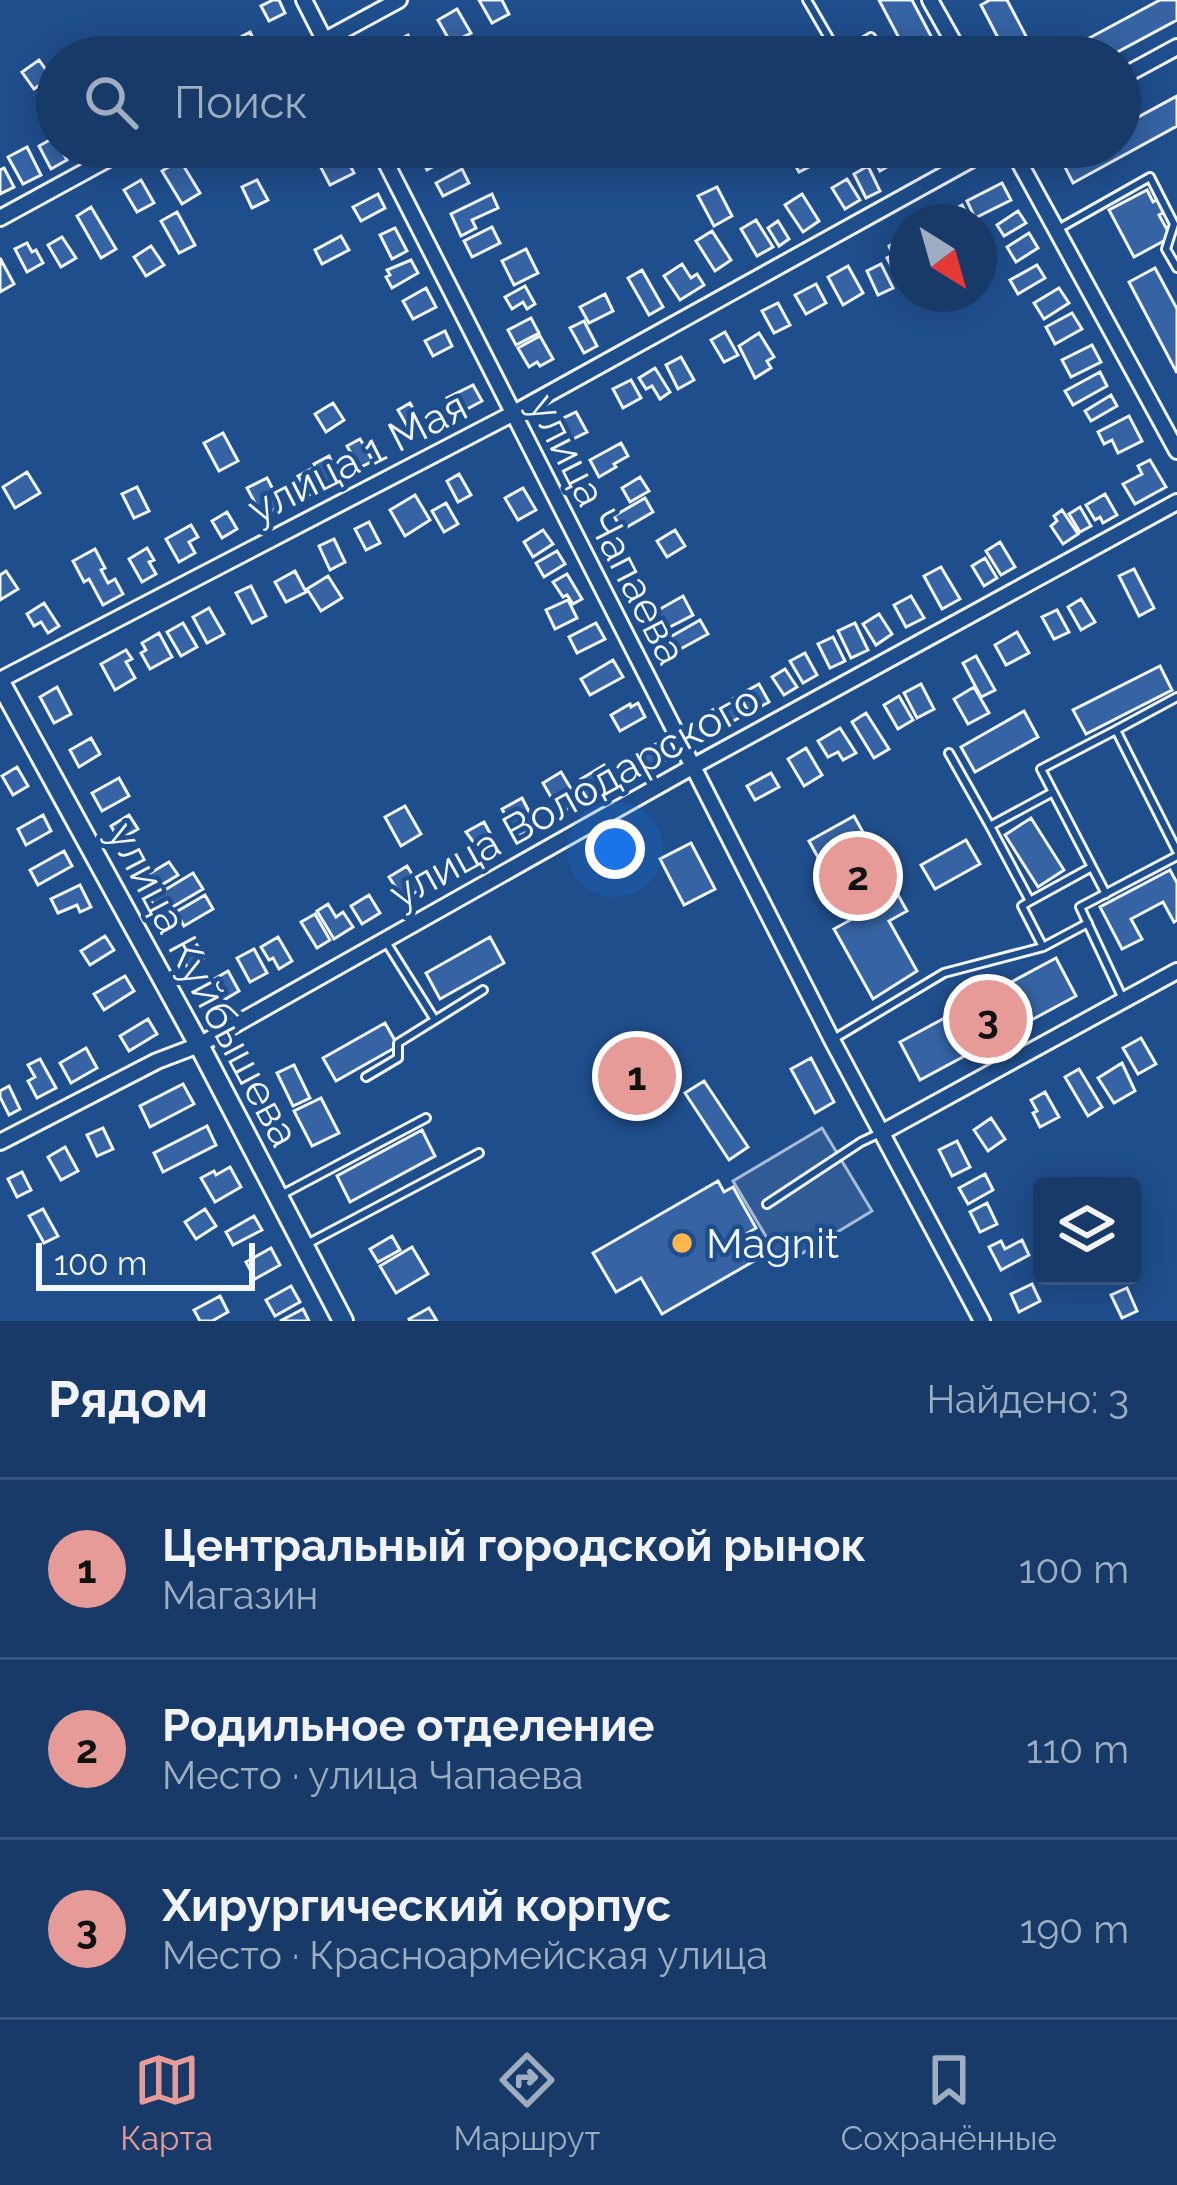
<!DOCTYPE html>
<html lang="ru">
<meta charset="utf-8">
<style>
:root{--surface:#173a69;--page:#20416f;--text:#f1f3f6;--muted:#9eadc0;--line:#36547d;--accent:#e69b98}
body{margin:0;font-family:Raleway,sans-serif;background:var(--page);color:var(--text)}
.controls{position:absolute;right:36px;bottom:36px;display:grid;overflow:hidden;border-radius:12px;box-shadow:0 6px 30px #0003}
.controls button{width:108px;height:108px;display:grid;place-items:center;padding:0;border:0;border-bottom:3px solid var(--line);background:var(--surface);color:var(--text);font:60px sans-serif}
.compass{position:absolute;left:889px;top:204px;width:108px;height:108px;border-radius:50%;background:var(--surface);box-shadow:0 6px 30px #0003;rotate:143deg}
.scale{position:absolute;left:36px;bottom:30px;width:219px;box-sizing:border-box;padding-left:12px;border:6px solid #f2f6ff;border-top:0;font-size:33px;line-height:42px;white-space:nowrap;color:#f2f6ff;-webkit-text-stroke:9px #1f4e8c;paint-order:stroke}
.you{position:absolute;left:615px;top:849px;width:42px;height:42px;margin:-30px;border:9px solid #fff;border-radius:50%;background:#1a73e8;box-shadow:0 0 0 18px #1a73e833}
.badge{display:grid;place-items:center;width:78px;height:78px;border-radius:50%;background:var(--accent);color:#111;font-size:39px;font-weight:700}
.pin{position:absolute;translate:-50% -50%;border:6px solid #fff;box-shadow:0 3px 12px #0006}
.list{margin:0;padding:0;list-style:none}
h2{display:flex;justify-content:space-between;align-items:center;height:156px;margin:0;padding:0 48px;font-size:51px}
h2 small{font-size:39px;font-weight:400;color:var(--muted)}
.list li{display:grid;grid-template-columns:78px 1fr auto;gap:36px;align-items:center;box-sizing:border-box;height:180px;padding:0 48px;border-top:3px solid var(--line)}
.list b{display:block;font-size:45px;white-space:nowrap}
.list p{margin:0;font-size:39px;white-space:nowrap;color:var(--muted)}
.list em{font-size:39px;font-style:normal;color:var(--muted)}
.icon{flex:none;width:66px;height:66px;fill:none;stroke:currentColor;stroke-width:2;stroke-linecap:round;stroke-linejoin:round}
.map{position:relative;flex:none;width:1177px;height:1321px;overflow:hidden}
.search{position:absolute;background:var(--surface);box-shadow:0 6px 30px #0003;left:36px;right:36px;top:36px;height:132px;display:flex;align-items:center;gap:30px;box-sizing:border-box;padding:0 42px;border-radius:66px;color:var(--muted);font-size:45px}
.sheet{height:696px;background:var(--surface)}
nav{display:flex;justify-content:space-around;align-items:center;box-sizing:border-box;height:168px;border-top:3px solid var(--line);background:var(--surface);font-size:33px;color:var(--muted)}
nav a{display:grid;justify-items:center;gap:6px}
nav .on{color:var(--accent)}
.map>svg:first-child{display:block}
.parking{fill:#305b95;stroke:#a8bbd7;stroke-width:3}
.building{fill:#3563a3;stroke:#f2f6ff;stroke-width:3}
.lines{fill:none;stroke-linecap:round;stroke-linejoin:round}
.lane-casing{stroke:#f2f6ff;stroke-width:12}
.street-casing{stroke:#f2f6ff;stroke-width:20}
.secondary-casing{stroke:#f2f6ff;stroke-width:24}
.lane{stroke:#1f4e8c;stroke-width:6}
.street{stroke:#1f4e8c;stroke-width:14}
.secondary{stroke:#1f4e8c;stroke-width:18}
.poi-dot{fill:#ffb74d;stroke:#1f4e8c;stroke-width:4.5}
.labels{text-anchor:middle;stroke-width:9;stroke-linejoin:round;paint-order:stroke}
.street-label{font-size:42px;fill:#f2f6ff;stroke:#1f4e8c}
.poi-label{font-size:42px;fill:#f2f6ff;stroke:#1f4e8c;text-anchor:start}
</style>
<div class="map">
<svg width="1177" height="1321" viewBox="0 0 1177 1321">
<rect width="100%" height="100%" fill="#1f4e8c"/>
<path class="parking" d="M 822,1128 L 872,1211 L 783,1265 L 733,1181 Z"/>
<path class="building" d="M 273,0 L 279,0 L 285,13 L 269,21 L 261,6 Z
M 479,0 L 502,0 L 509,14 L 492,23 Z
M 879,0 L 912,0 L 942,57 L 909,57 Z
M 990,0 L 1007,0 L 1037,57 L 1008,57 L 981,5 Z
M 1160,0 L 1177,0 L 1177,20 L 1108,57 L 1054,57 Z
M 457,9 L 471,33 L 451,43 L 438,20 Z
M 250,32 L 261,55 L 239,57 L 231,42 Z
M 408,35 L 420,57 L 375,57 L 373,54 Z
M 39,60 L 51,77 L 34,89 L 22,72 Z
M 1177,96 L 1177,126 L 1073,183 L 1061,159 L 1083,147 L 1120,147 L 1120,127 Z
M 55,137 L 57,147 L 60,147 L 67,160 L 51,169 L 39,146 Z
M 27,147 L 41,175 L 23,184 L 8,157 Z
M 450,147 L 443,151 L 447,159 L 427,170 L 416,148 Z
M 785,147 L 811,147 L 817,157 L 806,163 L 809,167 L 799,172 Z
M 883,147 L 895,147 L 901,159 L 880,171 L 871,154 Z
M 341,148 L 354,173 L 330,185 L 317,160 Z
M 180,160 L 200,193 L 182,204 L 162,171 Z
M 868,166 L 880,191 L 866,198 L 854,174 Z
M 4,168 L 14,187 L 0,194 L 0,170 Z
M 462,169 L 469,183 L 443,196 L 436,183 Z
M 847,179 L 860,200 L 845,209 L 832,188 Z
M 141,180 L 154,203 L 137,212 L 124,190 Z
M 257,180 L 268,200 L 252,208 L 242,187 Z
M 1002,183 L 1011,200 L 975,218 L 967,201 Z
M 717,187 L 732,216 L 714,226 L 698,196 Z
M 1147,190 L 1153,202 L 1158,199 L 1165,212 L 1159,215 L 1171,237 L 1134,257 L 1109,210 Z
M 378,194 L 385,208 L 361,221 L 353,207 Z
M 492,194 L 498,208 L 472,220 L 476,228 L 461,236 L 451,214 Z
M 802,194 L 819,221 L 803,232 L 785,205 Z
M 962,205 L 971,222 L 953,222 L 948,213 Z
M 91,207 L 116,249 L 101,258 L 77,216 Z
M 1018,211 L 1026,223 L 1004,236 L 997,225 Z
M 177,212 L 195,245 L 179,253 L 161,221 Z
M 756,220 L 773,247 L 757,256 L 741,229 Z
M 778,221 L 789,239 L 779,246 L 768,228 Z
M 492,227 L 500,243 L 472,257 L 464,241 Z
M 395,228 L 407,251 L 392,259 L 380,235 Z
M 712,231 L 731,260 L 715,271 L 696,241 Z
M 1029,233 L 1038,248 L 1016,262 L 1007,247 Z
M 341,236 L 349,250 L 322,264 L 315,250 Z
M 62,237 L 76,258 L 61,267 L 48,245 Z
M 901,239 L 907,250 L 907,266 L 895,273 L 887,258 L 893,255 L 889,246 Z
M 27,243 L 32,252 L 36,250 L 43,263 L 27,272 L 15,249 Z
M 151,246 L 164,265 L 146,276 L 134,257 Z
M 526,249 L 538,273 L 514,285 L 502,261 Z
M 0,258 L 14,284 L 0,292 Z
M 411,260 L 418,273 L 392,288 L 386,277 L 390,275 L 387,270 Z
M 682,264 L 691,278 L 697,274 L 704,285 L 680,300 L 664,276 Z
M 881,264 L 893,288 L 878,295 L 867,271 Z
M 1037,265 L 1045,278 L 1018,294 L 1010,280 Z
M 848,266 L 863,293 L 843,305 L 828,277 Z
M 1155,268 L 1177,309 L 1177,373 L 1129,282 Z
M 642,270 L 663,307 L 649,315 L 628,278 Z
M 816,284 L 826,303 L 806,314 L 795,295 Z
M 525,286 L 535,304 L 527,309 L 523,302 L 512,309 L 505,297 Z
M 426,288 L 436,307 L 413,319 L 403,301 Z
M 1059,288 L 1069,303 L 1044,319 L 1034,303 Z
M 605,294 L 613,311 L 589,323 L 580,307 Z
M 778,303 L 790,325 L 774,333 L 762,311 Z
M 1072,313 L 1082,329 L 1055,344 L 1046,327 Z
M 531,318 L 539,333 L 516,345 L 508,330 Z
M 584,321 L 597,346 L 584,353 L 570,328 Z
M 445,331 L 452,346 L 433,356 L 425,341 Z
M 725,332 L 738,355 L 724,362 L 711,340 Z
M 759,333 L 774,357 L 767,361 L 771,368 L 755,378 L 739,346 Z
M 540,336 L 553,359 L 540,366 L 537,362 L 529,367 L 518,348 Z
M 1092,345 L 1101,362 L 1071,377 L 1062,360 Z
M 681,357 L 694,380 L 678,389 L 666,365 Z
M 655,368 L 670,392 L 660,399 L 652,386 L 646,389 L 639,378 Z
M 1100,372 L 1107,386 L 1073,405 L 1065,391 Z
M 631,380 L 641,398 L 623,408 L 613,389 Z
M 473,385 L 482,401 L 456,415 L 447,398 Z
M 1111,395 L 1117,406 L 1091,421 L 1085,411 Z
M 333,403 L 344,420 L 326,432 L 315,414 Z
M 410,403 L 425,430 L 413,436 L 398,410 Z
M 576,412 L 587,432 L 563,444 L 553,423 Z
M 1129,416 L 1142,441 L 1118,453 L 1112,440 L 1104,444 L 1098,432 Z
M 223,433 L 238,461 L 219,471 L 204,443 Z
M 360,439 L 373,461 L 359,468 L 347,446 Z
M 621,443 L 628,456 L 614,464 L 616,467 L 599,477 L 590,460 Z
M 329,456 L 340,479 L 325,487 L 314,464 Z
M 1150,460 L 1166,487 L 1135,504 L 1123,484 L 1142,474 L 1138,466 Z
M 311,469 L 322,487 L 309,495 L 298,476 Z
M 27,472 L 40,493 L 15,508 L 3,487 Z
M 459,474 L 471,495 L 458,502 L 447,481 Z
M 640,477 L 649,491 L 630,502 L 622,488 Z
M 267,478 L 282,506 L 262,516 L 247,488 Z
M 137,487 L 149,511 L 134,518 L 122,494 Z
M 523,488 L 536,510 L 518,520 L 505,498 Z
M 1105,494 L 1117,515 L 1103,523 L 1100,517 L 1095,520 L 1086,505 Z
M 415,495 L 430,520 L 405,536 L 390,510 Z
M 645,498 L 653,512 L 622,530 L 614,516 Z
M 446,503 L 458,524 L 444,532 L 432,511 Z
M 1080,507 L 1091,526 L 1080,532 L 1069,514 Z
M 1062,510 L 1078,534 L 1063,544 L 1051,526 L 1057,521 L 1054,516 Z
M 227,512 L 237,529 L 222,538 L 212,521 Z
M 369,522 L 380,543 L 366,550 L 355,529 Z
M 191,525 L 198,537 L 189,542 L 195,553 L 179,562 L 166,539 Z
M 543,530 L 553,544 L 533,557 L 524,542 Z
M 675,530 L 685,546 L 667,557 L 657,541 Z
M 334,539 L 345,562 L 330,570 L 319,546 Z
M 1000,542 L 1015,567 L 1001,575 L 986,551 Z
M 147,548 L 154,560 L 149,562 L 156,574 L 142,582 L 129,559 Z
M 95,549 L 105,568 L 101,570 L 108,583 L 115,579 L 123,594 L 103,605 L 89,579 L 84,582 L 73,561 Z
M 557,551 L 565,564 L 544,577 L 536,563 Z
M 985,558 L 997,578 L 984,586 L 972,566 Z
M 941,567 L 960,599 L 942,609 L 924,576 Z
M 1134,569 L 1154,608 L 1139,616 L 1119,576 Z
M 6,571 L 18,589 L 0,600 L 0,575 Z
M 295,571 L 306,592 L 286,602 L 275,582 Z
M 567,574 L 582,599 L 573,604 L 567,595 L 563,597 L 553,582 Z
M 328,576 L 342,598 L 321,611 L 307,589 Z
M 251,586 L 266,616 L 252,623 L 236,593 Z
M 683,596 L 693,615 L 662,631 L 653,613 Z
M 911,596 L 924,618 L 906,627 L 894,605 Z
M 1081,599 L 1095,622 L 1081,630 L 1068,607 Z
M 568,600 L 577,618 L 555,629 L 546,610 Z
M 44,603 L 59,626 L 48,633 L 41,622 L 34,626 L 27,614 Z
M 209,608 L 224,634 L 207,643 L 193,617 Z
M 1057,610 L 1069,632 L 1054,639 L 1042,617 Z
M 879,614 L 892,634 L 876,645 L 863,624 Z
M 700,620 L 708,634 L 673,653 L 665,640 Z
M 183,623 L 197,647 L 181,656 L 167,632 Z
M 596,623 L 605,639 L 577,653 L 569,637 Z
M 855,623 L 868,650 L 851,658 L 838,631 Z
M 1017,632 L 1029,653 L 1006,665 L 995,645 Z
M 159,633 L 172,657 L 150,669 L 141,653 L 146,650 L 142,643 Z
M 833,637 L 845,661 L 830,668 L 818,644 Z
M 126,650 L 132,659 L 126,662 L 135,678 L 115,690 L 101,664 Z
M 805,653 L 817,675 L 803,683 L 790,661 Z
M 976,656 L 995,690 L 981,697 L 963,663 Z
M 613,660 L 623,677 L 590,695 L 581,679 Z
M 1160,666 L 1172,690 L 1086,734 L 1073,710 Z
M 785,669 L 797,687 L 784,695 L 772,677 Z
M 759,684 L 769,702 L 749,713 L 739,695 Z
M 921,684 L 934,709 L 917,718 L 904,693 Z
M 57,687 L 71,714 L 54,723 L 40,697 Z
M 974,687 L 989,713 L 968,724 L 954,699 Z
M 899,696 L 913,720 L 898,729 L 884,705 Z
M 734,698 L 744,715 L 719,729 L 709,712 Z
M 638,703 L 645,717 L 620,731 L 611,715 L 630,704 L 631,707 Z
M 1024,711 L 1038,737 L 975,772 L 961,747 Z
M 866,713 L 889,749 L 874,758 L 852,722 Z
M 840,728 L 856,753 L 843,760 L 838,752 L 828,757 L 818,741 Z
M 91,738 L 100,754 L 79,767 L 70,750 Z
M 660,742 L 669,758 L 640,773 L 632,757 Z
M 806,748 L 822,775 L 804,786 L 788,759 Z
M 604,765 L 615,785 L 588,800 L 579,786 L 583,783 L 581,779 Z
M 17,767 L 28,786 L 13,795 L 2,776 Z
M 561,772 L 579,802 L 560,813 L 543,783 Z
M 771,773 L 779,787 L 755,800 L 747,786 Z
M 119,778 L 129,796 L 102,811 L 92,793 Z
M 522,798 L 537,827 L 517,837 L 502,809 Z
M 405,806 L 421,834 L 401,846 L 385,817 Z
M 43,815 L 51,831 L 26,845 L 18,829 Z
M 129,815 L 138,829 L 119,840 L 111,826 Z
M 854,816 L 907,911 L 889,921 L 917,971 L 873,999 L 834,929 L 852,919 L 809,841 Z
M 1031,818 L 1064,870 L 1038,887 L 1005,835 Z
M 484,822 L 499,850 L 485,858 L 466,832 Z
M 966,840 L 980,864 L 935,889 L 921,865 Z
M 691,843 L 715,889 L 684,905 L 660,859 Z
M 64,851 L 72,866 L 38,885 L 30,870 Z
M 169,862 L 178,875 L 150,892 L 142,878 Z
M 407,866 L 421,889 L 404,900 L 389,877 Z
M 1170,870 L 1177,883 L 1177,920 L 1174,922 L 1163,902 L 1131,919 L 1142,939 L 1122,949 L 1100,907 Z
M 193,873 L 203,889 L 159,915 L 150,899 Z
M 80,885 L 91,907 L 80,912 L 77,905 L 58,913 L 51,899 Z
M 205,895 L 213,909 L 184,926 L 176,912 Z
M 369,895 L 380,913 L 362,924 L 351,906 Z
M 328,904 L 336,917 L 343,912 L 353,927 L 334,939 L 317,911 Z
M 315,914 L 330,940 L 317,948 L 301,922 Z
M 105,936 L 114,950 L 90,965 L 81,951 Z
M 192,936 L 204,958 L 187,967 L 175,945 Z
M 278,937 L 292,961 L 279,969 L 273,958 L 269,960 L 261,947 Z
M 490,937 L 504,963 L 440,999 L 426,973 Z
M 254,949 L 267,973 L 250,982 L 237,958 Z
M 1056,958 L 1076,996 L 920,1080 L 900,1042 Z
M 228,971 L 239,991 L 209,1009 L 197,989 Z
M 125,976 L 134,991 L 104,1010 L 94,994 Z
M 148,1019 L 157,1034 L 129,1051 L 120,1036 Z
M 385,1023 L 398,1046 L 336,1081 L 323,1058 Z
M 1141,1038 L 1156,1064 L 1138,1074 L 1123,1048 Z
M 86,1048 L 97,1068 L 71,1083 L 60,1063 Z
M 811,1058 L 834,1102 L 815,1113 L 791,1069 Z
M 40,1059 L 56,1088 L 37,1098 L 28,1081 L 35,1077 L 28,1065 Z
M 1122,1063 L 1135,1091 L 1114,1103 L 1098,1078 Z
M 294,1065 L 310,1098 L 293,1106 L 277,1073 Z
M 1079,1069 L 1102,1107 L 1088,1116 L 1065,1077 Z
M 704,1081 L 748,1147 L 729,1160 L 685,1093 Z
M 183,1084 L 194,1104 L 150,1127 L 140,1106 Z
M 9,1086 L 20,1109 L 9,1115 L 0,1097 L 0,1091 Z
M 1045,1092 L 1059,1117 L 1040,1127 L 1033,1113 L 1037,1111 L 1031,1100 Z
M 321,1098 L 339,1133 L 312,1146 L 294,1111 Z
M 991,1118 L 1005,1139 L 988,1151 L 974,1130 Z
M 207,1126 L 216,1145 L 163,1172 L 154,1153 Z
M 103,1128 L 113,1149 L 97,1156 L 87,1135 Z
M 422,1130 L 435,1156 L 350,1202 L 337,1176 Z
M 957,1141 L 970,1167 L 952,1176 L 939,1150 Z
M 65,1147 L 78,1171 L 61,1180 L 48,1157 Z
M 230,1167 L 241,1187 L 215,1202 L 201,1178 L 214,1171 L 216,1175 Z
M 22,1172 L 31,1190 L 17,1197 L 8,1179 Z
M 985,1174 L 993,1190 L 968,1204 L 959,1188 Z
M 718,1181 L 724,1192 L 733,1187 L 756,1228 L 748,1233 L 761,1257 L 662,1314 L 641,1278 L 616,1292 L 593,1253 Z
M 987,1203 L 997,1224 L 980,1232 L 970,1212 Z
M 43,1209 L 58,1236 L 44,1243 L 29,1216 Z
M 205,1209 L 216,1226 L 196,1239 L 185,1222 Z
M 254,1216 L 262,1230 L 233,1245 L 226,1232 Z
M 392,1236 L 400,1250 L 378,1262 L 370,1249 Z
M 1022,1240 L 1029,1255 L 1001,1270 L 989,1247 L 1001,1241 L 1005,1249 Z
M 412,1247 L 428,1274 L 396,1293 L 380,1266 Z
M 271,1248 L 280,1265 L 255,1279 L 246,1262 Z
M 1032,1284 L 1040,1301 L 1019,1312 L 1011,1294 Z
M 291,1286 L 300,1302 L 275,1316 L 266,1300 Z
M 1127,1288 L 1137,1311 L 1122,1318 L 1111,1295 Z
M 220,1296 L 228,1312 L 212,1321 L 200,1321 L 194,1310 Z
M 429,1308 L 437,1321 L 410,1321 L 409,1319 Z
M 303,1309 L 309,1321 L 280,1321 Z"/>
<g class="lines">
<defs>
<path id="lane" d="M 807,0 L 840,57
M 840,56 L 871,37 L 882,57
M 1058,229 L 1150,177 L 1174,224 L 1166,249 L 1177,268
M 1116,730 L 1177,697
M 949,753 L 990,826
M 1106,894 L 1041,769 L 1116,730 L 1177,851
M 1030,901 L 1090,868
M 386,942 L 435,1020
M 1043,947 L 1022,906 L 1030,901 L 990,826 L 1053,792
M 1123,999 L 1080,907 L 1177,856
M 832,1040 L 944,973 L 1043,947 L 1088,923
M 366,1077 L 398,1058 L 398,1043 L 483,990
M 281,1195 L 426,1118
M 767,1204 L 861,1142 L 878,1134
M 307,1244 L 479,1153"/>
<path id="street" d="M 304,0 L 333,57
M 930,0 L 962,57
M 294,57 L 399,0
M 1120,78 L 1177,47
M 378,147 L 832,1040 L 982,1321
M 1011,147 L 1177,451
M 0,218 L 130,147
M 0,680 L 512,414 L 994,147
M 881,1133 L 1177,971
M 0,1142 L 157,1061 L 199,1045 L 692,767 L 1177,502"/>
<path id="secondary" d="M 0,682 L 199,1045 L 343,1321"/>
</defs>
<use href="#lane" class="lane-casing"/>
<use href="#street" class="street-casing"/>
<use href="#secondary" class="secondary-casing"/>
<use href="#lane" class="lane"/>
<use href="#street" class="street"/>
<use href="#secondary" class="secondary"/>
</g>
<circle class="poi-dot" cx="682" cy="1243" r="12"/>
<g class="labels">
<g class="street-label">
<text transform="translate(357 457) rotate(-27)" y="15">улица 1 Мая</text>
<text transform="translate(608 529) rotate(63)" y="15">улица Чапаева</text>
<text transform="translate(574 796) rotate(-29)" y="15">улица Володарского</text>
<text transform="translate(204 984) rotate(62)" y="15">улица Куйбышева</text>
</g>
<g class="poi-label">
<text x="706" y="1258">Magnit</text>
</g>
</g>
</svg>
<div class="controls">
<button><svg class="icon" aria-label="layers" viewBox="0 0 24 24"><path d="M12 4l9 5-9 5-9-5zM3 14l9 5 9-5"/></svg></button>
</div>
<svg class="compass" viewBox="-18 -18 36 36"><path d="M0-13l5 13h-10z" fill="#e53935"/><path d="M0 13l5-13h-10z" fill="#9eadc0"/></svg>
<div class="scale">100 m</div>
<div class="you"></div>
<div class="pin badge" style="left:637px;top:1076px">1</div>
<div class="pin badge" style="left:858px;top:876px">2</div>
<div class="pin badge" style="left:988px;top:1019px">3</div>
<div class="search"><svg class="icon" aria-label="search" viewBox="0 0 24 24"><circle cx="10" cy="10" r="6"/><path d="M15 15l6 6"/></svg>Поиск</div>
</div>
<section class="sheet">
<h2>Рядом<small>Найдено: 3</small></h2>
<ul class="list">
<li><span class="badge">1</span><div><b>Центральный городской рынок</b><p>Магазин</p></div><em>100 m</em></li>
<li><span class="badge">2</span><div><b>Родильное отделение</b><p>Место · улица Чапаева</p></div><em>110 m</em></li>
<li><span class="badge">3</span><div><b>Хирургический корпус</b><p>Место · Красноармейская улица</p></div><em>190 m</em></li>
</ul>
</section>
<nav>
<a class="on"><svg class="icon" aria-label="map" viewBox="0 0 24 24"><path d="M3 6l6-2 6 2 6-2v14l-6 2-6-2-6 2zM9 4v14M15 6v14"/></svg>Карта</a>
<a><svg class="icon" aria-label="directions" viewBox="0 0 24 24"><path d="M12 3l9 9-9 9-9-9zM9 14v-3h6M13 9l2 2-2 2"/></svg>Маршрут</a>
<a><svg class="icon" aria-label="saved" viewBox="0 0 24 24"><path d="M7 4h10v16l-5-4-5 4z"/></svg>Сохранённые</a>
</nav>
